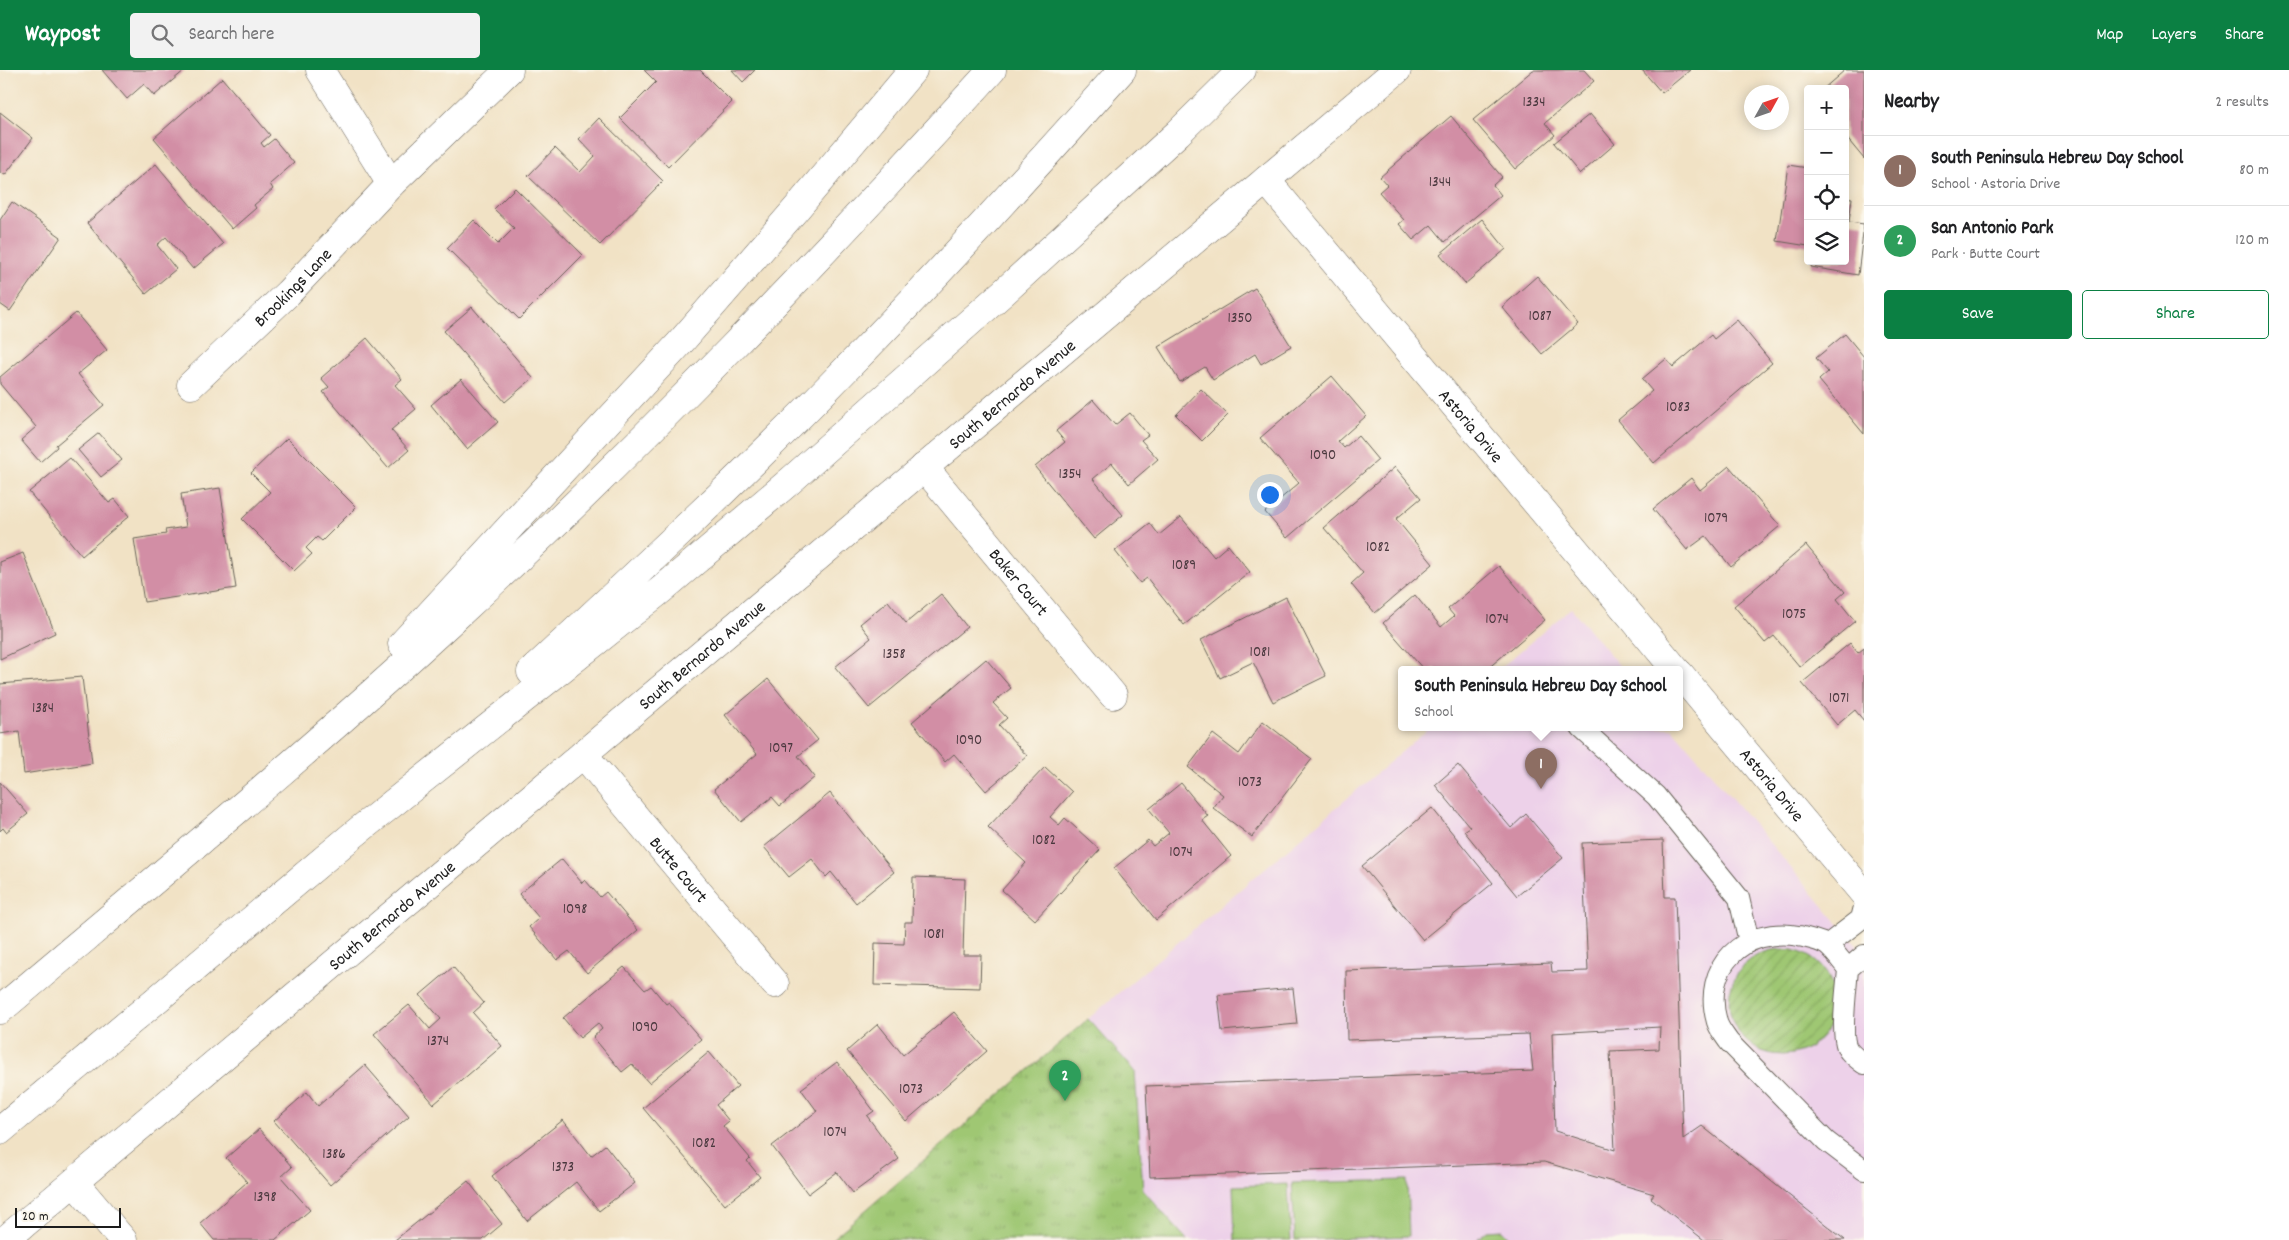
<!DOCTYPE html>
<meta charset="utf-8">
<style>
:root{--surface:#fff;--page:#f2f2f2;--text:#202124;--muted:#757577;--line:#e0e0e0;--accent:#0b8043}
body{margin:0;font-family:Dekko,sans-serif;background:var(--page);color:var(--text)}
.controls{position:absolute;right:15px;top:15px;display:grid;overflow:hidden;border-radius:5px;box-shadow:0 2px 12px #0003}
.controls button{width:45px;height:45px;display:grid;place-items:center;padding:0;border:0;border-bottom:1px solid var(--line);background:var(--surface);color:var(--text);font:25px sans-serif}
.compass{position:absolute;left:1744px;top:15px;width:45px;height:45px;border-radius:50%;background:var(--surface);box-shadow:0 2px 12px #0003;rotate:50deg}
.scale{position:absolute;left:15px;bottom:12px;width:106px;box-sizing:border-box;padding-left:5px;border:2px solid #1c1c1c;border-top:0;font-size:14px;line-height:18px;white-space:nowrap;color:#1c1c1c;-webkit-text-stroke:4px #fbf7ec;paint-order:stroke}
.you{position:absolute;left:1269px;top:424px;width:18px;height:18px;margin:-12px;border:4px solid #fff;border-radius:50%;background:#1a73e8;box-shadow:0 0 0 8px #1a73e833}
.badge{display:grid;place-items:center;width:32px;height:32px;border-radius:50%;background:var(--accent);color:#fff;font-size:16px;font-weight:700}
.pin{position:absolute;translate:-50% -41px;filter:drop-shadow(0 1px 2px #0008)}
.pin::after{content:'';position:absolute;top:26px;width:18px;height:15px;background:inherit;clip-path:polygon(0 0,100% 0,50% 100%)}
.popup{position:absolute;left:1398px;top:596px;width:285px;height:65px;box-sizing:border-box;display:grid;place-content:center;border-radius:5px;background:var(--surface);filter:drop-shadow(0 1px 4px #0005);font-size:16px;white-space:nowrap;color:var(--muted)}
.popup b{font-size:19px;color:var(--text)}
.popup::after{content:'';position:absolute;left:50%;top:100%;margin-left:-10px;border:10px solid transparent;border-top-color:var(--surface)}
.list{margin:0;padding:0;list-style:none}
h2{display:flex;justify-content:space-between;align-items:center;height:65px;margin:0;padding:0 20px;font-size:21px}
h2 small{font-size:16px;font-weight:400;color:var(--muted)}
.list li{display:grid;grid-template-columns:32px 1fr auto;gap:15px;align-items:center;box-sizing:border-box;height:70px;padding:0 20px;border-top:1px solid var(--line)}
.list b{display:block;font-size:19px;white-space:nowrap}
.list p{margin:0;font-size:16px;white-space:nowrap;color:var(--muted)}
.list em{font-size:16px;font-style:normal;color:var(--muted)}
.actions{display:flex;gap:10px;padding:15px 20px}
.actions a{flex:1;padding:11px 0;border:1px solid var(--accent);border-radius:5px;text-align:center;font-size:18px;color:var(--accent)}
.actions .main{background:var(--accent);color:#fff}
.icon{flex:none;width:28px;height:28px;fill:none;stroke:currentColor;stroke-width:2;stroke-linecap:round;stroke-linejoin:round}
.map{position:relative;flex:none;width:1864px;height:1170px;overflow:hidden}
header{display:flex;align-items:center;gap:30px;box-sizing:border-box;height:70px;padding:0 25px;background:var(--accent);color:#fff}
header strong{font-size:24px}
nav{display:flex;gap:28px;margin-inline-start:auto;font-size:18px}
.search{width:350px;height:45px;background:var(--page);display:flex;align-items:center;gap:12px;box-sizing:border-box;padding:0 18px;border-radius:5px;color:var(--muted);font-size:19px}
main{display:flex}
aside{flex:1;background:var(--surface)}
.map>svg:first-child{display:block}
.built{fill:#edd1e9}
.park{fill:url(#park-tufts);stroke:#5e7248}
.garden{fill:url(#garden-furrows);stroke:#5e7248}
.pitch{fill:#9fc773;stroke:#5e7248}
.building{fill:#d28ea5;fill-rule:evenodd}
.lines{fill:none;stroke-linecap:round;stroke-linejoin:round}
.service-casing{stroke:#676157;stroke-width:22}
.minor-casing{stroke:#676157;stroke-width:29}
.tertiary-casing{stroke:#676157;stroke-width:29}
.motorway-casing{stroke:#676157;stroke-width:29}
.service{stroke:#fff;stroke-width:20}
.minor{stroke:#fff;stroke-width:28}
.tertiary{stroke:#fff;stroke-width:28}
.motorway{stroke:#fff;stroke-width:28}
.labels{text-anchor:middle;stroke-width:5;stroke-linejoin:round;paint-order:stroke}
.number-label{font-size:15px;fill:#4a383e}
.street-label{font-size:18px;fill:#1c1c1c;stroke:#fbf7ec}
</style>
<header>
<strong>Waypost</strong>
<div class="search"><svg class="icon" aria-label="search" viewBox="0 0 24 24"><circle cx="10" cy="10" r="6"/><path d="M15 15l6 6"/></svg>Search here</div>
<nav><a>Map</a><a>Layers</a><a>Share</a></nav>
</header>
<main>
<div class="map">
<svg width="1864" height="1170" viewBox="0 0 1864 1170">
<defs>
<pattern id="park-tufts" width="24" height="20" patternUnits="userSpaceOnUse" patternTransform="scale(1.25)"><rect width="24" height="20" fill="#9fc773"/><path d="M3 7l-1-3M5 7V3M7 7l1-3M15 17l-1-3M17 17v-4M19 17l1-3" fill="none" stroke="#88aa63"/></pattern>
<pattern id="garden-furrows" width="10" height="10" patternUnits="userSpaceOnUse" patternTransform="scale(1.25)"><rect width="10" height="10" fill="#9fc773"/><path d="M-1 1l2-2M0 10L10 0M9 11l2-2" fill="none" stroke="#88aa63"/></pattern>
</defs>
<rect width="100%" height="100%" fill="#fbf7ec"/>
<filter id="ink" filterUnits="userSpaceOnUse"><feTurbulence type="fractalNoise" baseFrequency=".02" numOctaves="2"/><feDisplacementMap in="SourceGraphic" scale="10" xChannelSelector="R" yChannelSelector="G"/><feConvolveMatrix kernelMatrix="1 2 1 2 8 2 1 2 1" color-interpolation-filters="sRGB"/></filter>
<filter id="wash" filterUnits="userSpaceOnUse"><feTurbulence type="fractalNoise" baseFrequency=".0096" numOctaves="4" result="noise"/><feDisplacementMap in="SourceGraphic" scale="20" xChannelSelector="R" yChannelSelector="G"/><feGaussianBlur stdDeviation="1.12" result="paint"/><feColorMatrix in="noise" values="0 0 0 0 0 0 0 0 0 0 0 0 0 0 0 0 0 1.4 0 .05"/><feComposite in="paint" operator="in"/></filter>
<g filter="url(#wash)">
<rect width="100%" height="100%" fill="#f1e2c5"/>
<path class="built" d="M 1571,538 L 1623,600 L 1498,600 Z
M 1430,658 L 1672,658 L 1864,884 L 1864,1170 L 1187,1170 L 1143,1120 L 1135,1001 L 1088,949 Z"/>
<path class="park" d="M 1088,949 L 1135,1001 L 1143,1120 L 1187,1170 L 831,1170 Z"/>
<path class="garden" d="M1729 932a53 53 0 1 1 106 0a53 53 0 1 1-106 0Z"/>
<path class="pitch" d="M 1407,1110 L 1409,1166 L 1295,1170 L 1292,1113 Z
M 1288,1114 L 1291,1170 L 1235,1170 L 1233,1116 Z
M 1502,1160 L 1511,1170 L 1476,1170 L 1487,1161 Z"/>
<g id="blocks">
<path class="building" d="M 102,0 L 185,0 L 154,26 L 144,14 L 127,29 Z
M 644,0 L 700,0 L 732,32 L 668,97 L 620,48 L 656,12 Z
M 732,0 L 755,0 L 743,12 Z
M 1533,0 L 1584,0 L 1594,11 L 1545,53 L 1555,65 L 1515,99 L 1473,50 Z
M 1642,0 L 1690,0 L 1662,23 Z
M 1845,0 L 1864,0 L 1864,89 L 1845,66 L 1845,19 L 1823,19 Z
M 222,8 L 270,65 L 261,73 L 264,77 L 274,69 L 294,93 L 270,114 L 273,119 L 254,135 L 256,138 L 232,159 L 154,68 Z
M 0,42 L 33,68 L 5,105 L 0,102 Z
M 1590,44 L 1615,74 L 1580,104 L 1554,73 Z
M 1451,46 L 1502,107 L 1493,115 L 1501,125 L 1445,172 L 1431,155 L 1413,170 L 1399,154 L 1404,150 L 1379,122 L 1387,115 L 1380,107 Z
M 599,48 L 663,111 L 600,175 L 528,106 L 555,78 L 580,102 L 595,86 L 579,69 Z
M 156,94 L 223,174 L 193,199 L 166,167 L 157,175 L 176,199 L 146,224 L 87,153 Z
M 1788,95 L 1808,98 L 1808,176 L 1777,171 Z
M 515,118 L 583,185 L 519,249 L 447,178 L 474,150 L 498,174 L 514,158 L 494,139 Z
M 1845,127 L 1852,128 L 1849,152 L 1864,154 L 1858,205 L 1811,197 L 1812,191 L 1845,191 Z
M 12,132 L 61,167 L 10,241 L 0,234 L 0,150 Z
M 1482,149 L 1506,179 L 1465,214 L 1440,184 Z
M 1537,206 L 1578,254 L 1542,284 L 1502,237 Z
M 1255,218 L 1291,276 L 1261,294 L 1255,284 L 1213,310 L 1205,297 L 1180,312 L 1158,277 Z
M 472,237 L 533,308 L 505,332 L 444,261 Z
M 76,243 L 107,280 L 78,304 L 104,335 L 56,375 L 57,377 L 40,392 L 21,370 L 36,357 L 0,314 L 0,307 Z
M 1737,250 L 1772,293 L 1654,393 L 1618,350 L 1652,321 L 1642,309 L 1666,289 L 1673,297 L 1711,265 L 1714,269 Z
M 1845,264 L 1864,287 L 1864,364 L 1819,310 L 1828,302 L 1816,288 Z
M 367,268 L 402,309 L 395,315 L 416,339 L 391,360 L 409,380 L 388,398 L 323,322 L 329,317 L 321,308 Z
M 1332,306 L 1366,346 L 1338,371 L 1344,378 L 1358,366 L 1378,390 L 1287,468 L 1265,442 L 1299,413 L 1260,368 Z
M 461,309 L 498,352 L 467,379 L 431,335 Z
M 1201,319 L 1228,345 L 1202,371 L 1176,345 Z
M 1093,330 L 1115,355 L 1130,343 L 1148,365 L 1141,370 L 1158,389 L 1129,414 L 1112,393 L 1093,409 L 1123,445 L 1094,469 L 1035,397 L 1065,372 L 1056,361 Z
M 99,363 L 122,390 L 101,407 L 78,380 Z
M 287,368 L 356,437 L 322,471 L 317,467 L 306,478 L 312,484 L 294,501 L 242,449 L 270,422 L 251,403 Z
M 70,388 L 109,433 L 115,429 L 129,446 L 82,486 L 29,422 Z
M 1729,396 L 1780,456 L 1731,497 L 1706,466 L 1687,480 L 1653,439 L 1691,408 L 1700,420 Z
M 1395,397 L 1421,428 L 1396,449 L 1433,494 L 1375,543 L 1351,514 L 1363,503 L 1324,458 Z
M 220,418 L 236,518 L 144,532 L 134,469 L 166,464 L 165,460 L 186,457 L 181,424 Z
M 1181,447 L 1214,487 L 1228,475 L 1250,502 L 1184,555 L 1147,508 L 1140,513 L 1115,481 L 1150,453 L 1159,465 Z
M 1806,475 L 1845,522 L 1837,529 L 1855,551 L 1800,597 L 1774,566 L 1765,573 L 1734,536 Z
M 23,483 L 55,563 L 0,589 L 0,492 Z
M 1499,496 L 1545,550 L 1486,600 L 1436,600 L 1434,598 L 1431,600 L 1424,600 L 1383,553 L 1415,525 L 1441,557 L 1454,546 L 1448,539 Z
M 941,524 L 967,557 L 869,638 L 835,597 L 871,568 L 860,554 L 888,531 L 906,553 Z
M 1286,527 L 1326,606 L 1273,632 L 1253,592 L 1220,608 L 1201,570 Z
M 1850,573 L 1858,583 L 1864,578 L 1864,651 L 1855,640 L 1837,655 L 1802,613 Z
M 986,589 L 1011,618 L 993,633 L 1007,648 L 999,655 L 1027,686 L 986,721 L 954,684 L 945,692 L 912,652 Z
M 82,607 L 92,693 L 24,704 L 19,661 L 0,664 L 0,614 Z
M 768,609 L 818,670 L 798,686 L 815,707 L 780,736 L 772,727 L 741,752 L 714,719 L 757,684 L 725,645 Z
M 1263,651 L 1312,689 L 1252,767 L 1213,738 L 1223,725 L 1188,697 L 1213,664 L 1239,684 Z
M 1458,695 L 1511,758 L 1526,744 L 1563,788 L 1517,826 L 1464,761 L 1470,757 L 1435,715 Z
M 1045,697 L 1072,722 L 1050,747 L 1059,755 L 1065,748 L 1100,780 L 1035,850 L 1002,820 L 1026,793 L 988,757 Z
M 0,712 L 28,744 L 6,762 L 3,758 L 0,761 Z
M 1181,713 L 1208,746 L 1202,750 L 1231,786 L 1156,850 L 1114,798 L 1148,770 L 1153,776 L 1169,763 L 1149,739 Z
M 830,723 L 894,802 L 856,833 L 831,802 L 826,807 L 812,789 L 789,807 L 764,777 Z
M 1432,738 L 1493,813 L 1423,870 L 1362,796 Z
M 1663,770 L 1665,827 L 1675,827 L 1683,1069 L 1702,1056 L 1845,1170 L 1704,1170 L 1651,1128 L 1654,1124 L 1544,1092 L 1150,1107 L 1146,1016 L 1533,1001 L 1529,964 L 1347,970 L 1346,901 L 1551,893 L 1552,902 L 1588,901 L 1582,773 ZM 1660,957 L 1659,979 L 1610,981 L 1615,1080 L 1555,1061 L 1552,963 Z
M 562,789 L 582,813 L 585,810 L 600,827 L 606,822 L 638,860 L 587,903 L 569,881 L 557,890 L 529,857 L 539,848 L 519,824 Z
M 913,807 L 965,809 L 963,885 L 981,885 L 980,918 L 874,915 L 875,873 L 904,874 L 905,852 L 912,852 Z
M 453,897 L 484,933 L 473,943 L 502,976 L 434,1034 L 374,964 L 409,935 L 430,959 L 441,949 L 420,925 Z
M 624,897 L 645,920 L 651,916 L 666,934 L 669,932 L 701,969 L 649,1013 L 632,994 L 622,1002 L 593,967 L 602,959 L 598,953 L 580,968 L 563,948 Z
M 1293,918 L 1297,954 L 1222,961 L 1218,925 Z
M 954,942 L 987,981 L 906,1051 L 847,981 L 878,954 L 903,985 Z
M 709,982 L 738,1016 L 716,1035 L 729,1051 L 723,1056 L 750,1088 L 747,1091 L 760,1107 L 725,1135 L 643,1038 Z
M 837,992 L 874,1041 L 867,1046 L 899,1089 L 853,1123 L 837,1102 L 808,1124 L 772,1076 L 817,1041 L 801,1019 Z
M 365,995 L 409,1046 L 330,1115 L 274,1051 L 307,1022 L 318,1036 Z
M 563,1050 L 591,1086 L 605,1075 L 635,1113 L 599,1141 L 576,1112 L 527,1151 L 492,1106 Z
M 259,1059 L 292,1097 L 281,1107 L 310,1140 L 275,1170 L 214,1170 L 200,1153 L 247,1112 L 226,1088 Z
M 468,1111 L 502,1154 L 483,1170 L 395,1170 Z"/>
</g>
</g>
<g filter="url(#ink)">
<use href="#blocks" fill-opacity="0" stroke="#676157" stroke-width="1"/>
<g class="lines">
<defs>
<path id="service" d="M 1581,658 L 1656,726 L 1739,828 L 1749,872
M 1827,875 L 1861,849 L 1864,837
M 1848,899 L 1864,885
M 1864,994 C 1859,990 1853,986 1849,981 C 1839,970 1847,916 1848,899 C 1842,892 1835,882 1828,876 C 1822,871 1807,868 1799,866 C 1744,856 1701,897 1717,952 C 1719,959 1725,966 1729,972 L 1826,1071 L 1864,1100"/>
<g id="minor">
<path d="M 320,0 L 391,114"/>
<path id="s1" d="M 1266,110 L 1676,600"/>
<path id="s2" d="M 191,315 L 288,223 L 391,114 L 509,0"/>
<path id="s3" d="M 924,397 L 1113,625"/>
<path id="s4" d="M 1680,604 L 1864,824"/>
<path id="s5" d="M 583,684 L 775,914"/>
<path d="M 74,1112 L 123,1170"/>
</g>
<g id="tertiary">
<path id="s6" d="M 5,1170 L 1397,0"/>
</g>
<path id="motorway" d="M 402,574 L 680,273 L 797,138 L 913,0
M 531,602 C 640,501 749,400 852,293 C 945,198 1034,99 1122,0
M 0,940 C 154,810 310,682 458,545 C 645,373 821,188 992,0
M 0,1061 L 353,765 L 661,520 L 790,411 L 1005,221 L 1178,63 L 1242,0"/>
</defs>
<use href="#service" class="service-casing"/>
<use href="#minor" class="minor-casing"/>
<use href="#tertiary" class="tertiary-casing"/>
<use href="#motorway" class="motorway-casing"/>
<use href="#service" class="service"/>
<use href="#minor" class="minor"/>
<use href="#tertiary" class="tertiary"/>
<use href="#motorway" class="motorway"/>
</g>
</g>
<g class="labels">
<g class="number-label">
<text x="1534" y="36">1334</text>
<text x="1440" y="116">1344</text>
<text x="1540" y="250">1087</text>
<text x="1240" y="252">1350</text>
<text x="1678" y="341">1083</text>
<text x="1323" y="389">1090</text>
<text x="1070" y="408">1354</text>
<text x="1716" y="452">1079</text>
<text x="1378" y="481">1082</text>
<text x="1184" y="499">1089</text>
<text x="1794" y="548">1075</text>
<text x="1497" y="553">1074</text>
<text x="1260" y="586">1081</text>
<text x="894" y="588">1358</text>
<text x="1839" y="632">1071</text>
<text x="43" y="642">1384</text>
<text x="969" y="674">1090</text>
<text x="781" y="682">1097</text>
<text x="1250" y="716">1073</text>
<text x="1044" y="774">1082</text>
<text x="1181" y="786">1074</text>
<text x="575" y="843">1098</text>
<text x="934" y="868">1081</text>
<text x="645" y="961">1090</text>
<text x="438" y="975">1374</text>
<text x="911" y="1023">1073</text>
<text x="835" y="1066">1074</text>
<text x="704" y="1077">1082</text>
<text x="334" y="1088">1386</text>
<text x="563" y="1101">1373</text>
<text x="265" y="1131">1398</text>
</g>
<g class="street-label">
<text dy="6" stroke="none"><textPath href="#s2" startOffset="141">Brookings Lane</textPath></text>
<text dy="6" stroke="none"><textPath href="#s6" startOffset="1315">South Bernardo Avenue</textPath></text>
<text dy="6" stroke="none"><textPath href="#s1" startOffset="320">Astoria Drive</textPath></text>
<text dy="6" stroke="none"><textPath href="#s3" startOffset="149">Baker Court</textPath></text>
<text dy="6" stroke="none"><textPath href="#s6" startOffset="910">South Bernardo Avenue</textPath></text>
<text dy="6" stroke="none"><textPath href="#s4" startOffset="144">Astoria Drive</textPath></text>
<text dy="6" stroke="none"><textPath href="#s5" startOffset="150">Butte Court</textPath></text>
<text dy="6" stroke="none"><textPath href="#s6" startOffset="505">South Bernardo Avenue</textPath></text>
</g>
</g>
</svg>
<div class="controls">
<button>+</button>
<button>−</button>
<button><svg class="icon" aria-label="locate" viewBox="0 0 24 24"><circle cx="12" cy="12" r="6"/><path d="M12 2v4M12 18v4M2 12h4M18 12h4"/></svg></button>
<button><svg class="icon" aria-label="layers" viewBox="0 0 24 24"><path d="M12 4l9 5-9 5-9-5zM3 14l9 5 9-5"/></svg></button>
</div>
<svg class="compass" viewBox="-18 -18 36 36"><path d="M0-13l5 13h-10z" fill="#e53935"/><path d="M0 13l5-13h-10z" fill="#757577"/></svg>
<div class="scale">20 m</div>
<div class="you"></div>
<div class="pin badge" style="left:1541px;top:719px;background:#8d6e63">1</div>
<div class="popup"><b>South Peninsula Hebrew Day School</b>School</div>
<div class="pin badge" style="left:1065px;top:1031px;background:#2e9e5b">2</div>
</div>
<aside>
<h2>Nearby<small>2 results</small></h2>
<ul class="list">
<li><span class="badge" style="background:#8d6e63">1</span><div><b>South Peninsula Hebrew Day School</b><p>School · Astoria Drive</p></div><em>80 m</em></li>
<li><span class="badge" style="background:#2e9e5b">2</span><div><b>San Antonio Park</b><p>Park · Butte Court</p></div><em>120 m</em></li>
</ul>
<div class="actions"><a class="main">Save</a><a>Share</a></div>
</aside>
</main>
